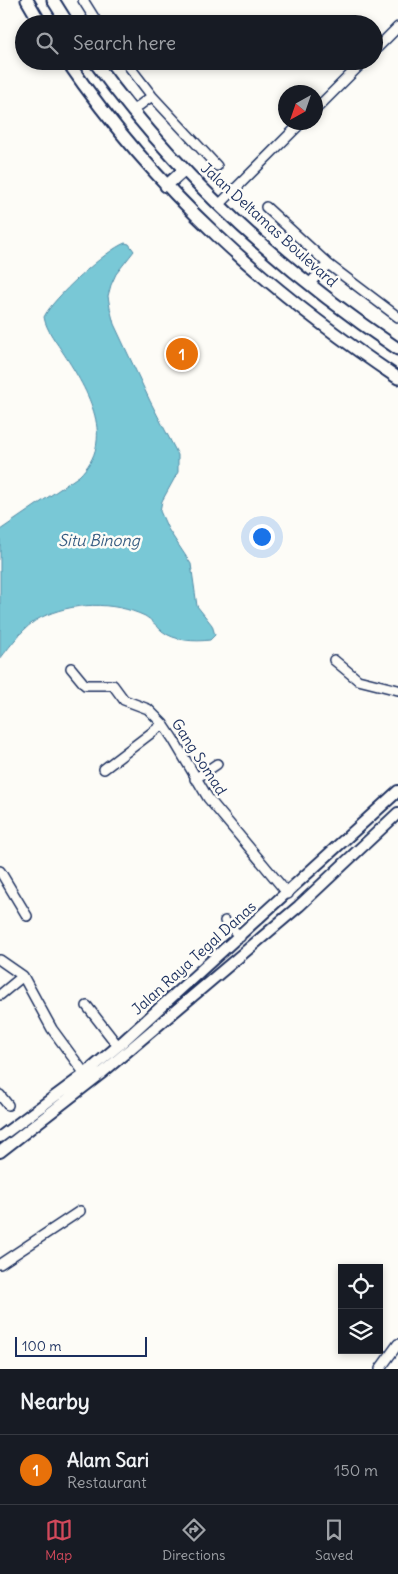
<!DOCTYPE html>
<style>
:root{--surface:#171b24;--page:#20242c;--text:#f1f3f6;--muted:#9ea1a6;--line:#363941;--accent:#d1495b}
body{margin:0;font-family:Delius,sans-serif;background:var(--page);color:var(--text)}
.controls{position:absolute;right:15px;bottom:15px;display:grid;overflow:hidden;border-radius:0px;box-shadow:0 2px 8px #0003}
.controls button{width:45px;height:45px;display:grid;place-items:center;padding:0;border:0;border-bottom:1px solid var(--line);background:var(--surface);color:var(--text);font:25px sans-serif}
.compass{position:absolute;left:278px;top:85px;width:45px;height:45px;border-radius:50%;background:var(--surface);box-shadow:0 2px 8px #0003;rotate:220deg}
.scale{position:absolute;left:15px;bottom:12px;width:132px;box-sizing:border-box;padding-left:5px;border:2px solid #1b2f5e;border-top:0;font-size:14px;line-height:18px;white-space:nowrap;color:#1b2f5e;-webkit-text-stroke:4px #fdfcf7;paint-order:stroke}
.you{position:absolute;left:261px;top:536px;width:18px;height:18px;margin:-12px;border:4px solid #fff;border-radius:50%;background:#1a73e8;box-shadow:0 0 0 8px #1a73e833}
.badge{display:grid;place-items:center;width:32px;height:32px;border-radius:50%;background:var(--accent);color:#fff;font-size:16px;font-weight:700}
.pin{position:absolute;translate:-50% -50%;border:2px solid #fff;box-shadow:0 1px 5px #0006}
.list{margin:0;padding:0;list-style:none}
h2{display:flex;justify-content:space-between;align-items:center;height:65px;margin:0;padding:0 20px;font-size:21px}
h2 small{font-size:16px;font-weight:400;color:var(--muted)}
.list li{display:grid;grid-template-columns:32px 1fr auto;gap:15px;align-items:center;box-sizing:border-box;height:70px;padding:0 20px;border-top:1px solid var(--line)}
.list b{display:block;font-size:19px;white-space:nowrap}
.list p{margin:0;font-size:16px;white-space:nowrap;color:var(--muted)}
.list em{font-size:16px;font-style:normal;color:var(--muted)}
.icon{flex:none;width:28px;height:28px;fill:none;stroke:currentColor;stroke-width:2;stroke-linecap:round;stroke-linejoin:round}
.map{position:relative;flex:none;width:398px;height:1369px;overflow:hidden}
.search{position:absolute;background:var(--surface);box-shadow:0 2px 8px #0003;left:15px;right:15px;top:15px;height:55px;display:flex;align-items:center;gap:12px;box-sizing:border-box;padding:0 18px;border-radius:28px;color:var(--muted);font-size:19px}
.sheet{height:135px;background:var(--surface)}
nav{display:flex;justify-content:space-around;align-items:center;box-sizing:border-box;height:70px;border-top:1px solid var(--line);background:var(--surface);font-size:14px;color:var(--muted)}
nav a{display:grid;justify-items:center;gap:2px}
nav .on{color:var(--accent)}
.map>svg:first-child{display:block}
.water{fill:#79c8d6;stroke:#538ba6}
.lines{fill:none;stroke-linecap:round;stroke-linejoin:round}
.minor-casing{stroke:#1b2f5e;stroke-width:12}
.tertiary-casing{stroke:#1b2f5e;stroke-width:14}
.secondary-casing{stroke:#1b2f5e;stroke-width:15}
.minor{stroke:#fdfcf7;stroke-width:9}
.tertiary{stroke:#fdfcf7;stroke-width:10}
.secondary{stroke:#fdfcf7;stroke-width:11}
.labels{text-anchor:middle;stroke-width:5;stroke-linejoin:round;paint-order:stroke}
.street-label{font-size:15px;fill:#1b2f5e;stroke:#fdfcf7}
.water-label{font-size:16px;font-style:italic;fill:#375d82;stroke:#fdfcf7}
</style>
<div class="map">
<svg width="398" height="1369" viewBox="0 0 398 1369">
<rect width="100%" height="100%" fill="#fdfcf7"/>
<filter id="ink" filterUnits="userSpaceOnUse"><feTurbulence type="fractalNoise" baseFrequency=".02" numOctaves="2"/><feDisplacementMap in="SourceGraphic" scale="10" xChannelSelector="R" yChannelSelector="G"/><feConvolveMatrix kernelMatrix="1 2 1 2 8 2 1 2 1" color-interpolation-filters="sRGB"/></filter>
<g filter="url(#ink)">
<path class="water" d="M 125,243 L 129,244 L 134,251 L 116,274 L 111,285 L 108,296 L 110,308 L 114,324 L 150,401 L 178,455 L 178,472 L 162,501 L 160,511 L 168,529 L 191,564 L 197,606 L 212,625 L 215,635 L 210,640 C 195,642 174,641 162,631 C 156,626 152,620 145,616 C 113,601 72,602 40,618 C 24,626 11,645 0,659 L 0,530 L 79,476 C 117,440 88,391 64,354 C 57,343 46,330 44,317 C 52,299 106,250 125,243 Z"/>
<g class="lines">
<defs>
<path id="minor" d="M 83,0 L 98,24
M 374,51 L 398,27
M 125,61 L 152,96 L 217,166
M 316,109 L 364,61
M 132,111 L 152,96
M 220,204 L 302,122
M 266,207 L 328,264 L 398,317
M 309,284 L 328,264
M 334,660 L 358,680 L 398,690
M 71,668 L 85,685 L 113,685 L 124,700 L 148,709 L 163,724 L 173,739 L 208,798 L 288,894
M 104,769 L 163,724
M 195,779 L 217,764
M 0,871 L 27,916
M 225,921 L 240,937
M 0,960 L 23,976 L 52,1029 L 85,1074
M 0,995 L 23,976
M 87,1006 L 118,1046
M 0,1095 L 8,1105
M 0,1264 L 80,1211
M 380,1369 L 398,1344"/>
<path id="tertiary" d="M 0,1137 L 85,1074 L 118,1046 L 398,791
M 0,1152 L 103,1072 L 299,906 L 398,813"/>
<path id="secondary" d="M 27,0 L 41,24
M 53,0 L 68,24
M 67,61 C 156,191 268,291 398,378
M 94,61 C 176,174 282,271 398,349
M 166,186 L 184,170"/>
</defs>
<use href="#minor" class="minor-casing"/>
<use href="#tertiary" class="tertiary-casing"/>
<use href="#secondary" class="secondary-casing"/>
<use href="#minor" class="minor"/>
<use href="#tertiary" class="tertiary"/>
<use href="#secondary" class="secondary"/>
</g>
</g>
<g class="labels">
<g class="street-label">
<text transform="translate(269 225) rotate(42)" y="5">Jalan Deltamas Boulevard</text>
<text transform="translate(199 757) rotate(57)" y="5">Gang Somad</text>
<text transform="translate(194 958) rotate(-42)" y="5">Jalan Raya Tegal Danas</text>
</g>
<g class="water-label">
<text x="99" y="546">Situ Binong</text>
</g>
</g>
</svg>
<div class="controls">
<button><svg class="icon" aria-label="locate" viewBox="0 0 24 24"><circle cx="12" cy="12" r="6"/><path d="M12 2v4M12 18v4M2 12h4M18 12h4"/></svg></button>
<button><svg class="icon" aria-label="layers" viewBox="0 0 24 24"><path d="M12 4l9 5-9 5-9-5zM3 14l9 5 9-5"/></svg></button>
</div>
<svg class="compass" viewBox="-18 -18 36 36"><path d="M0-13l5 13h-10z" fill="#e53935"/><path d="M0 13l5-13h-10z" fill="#9ea1a6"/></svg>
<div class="scale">100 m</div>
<div class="you"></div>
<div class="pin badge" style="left:182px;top:354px;background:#e8710a">1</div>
<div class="search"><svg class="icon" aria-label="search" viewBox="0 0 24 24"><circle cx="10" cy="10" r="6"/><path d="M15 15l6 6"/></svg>Search here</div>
</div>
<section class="sheet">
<h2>Nearby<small></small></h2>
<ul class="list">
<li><span class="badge" style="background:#e8710a">1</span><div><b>Alam Sari</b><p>Restaurant</p></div><em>150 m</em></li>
</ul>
</section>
<nav>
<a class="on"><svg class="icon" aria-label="map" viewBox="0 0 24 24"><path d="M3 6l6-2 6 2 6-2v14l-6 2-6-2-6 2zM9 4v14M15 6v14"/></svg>Map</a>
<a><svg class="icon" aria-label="directions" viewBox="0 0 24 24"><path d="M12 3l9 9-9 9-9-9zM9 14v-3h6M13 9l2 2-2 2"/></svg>Directions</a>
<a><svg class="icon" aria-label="saved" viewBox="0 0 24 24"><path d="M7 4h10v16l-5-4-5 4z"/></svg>Saved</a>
</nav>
